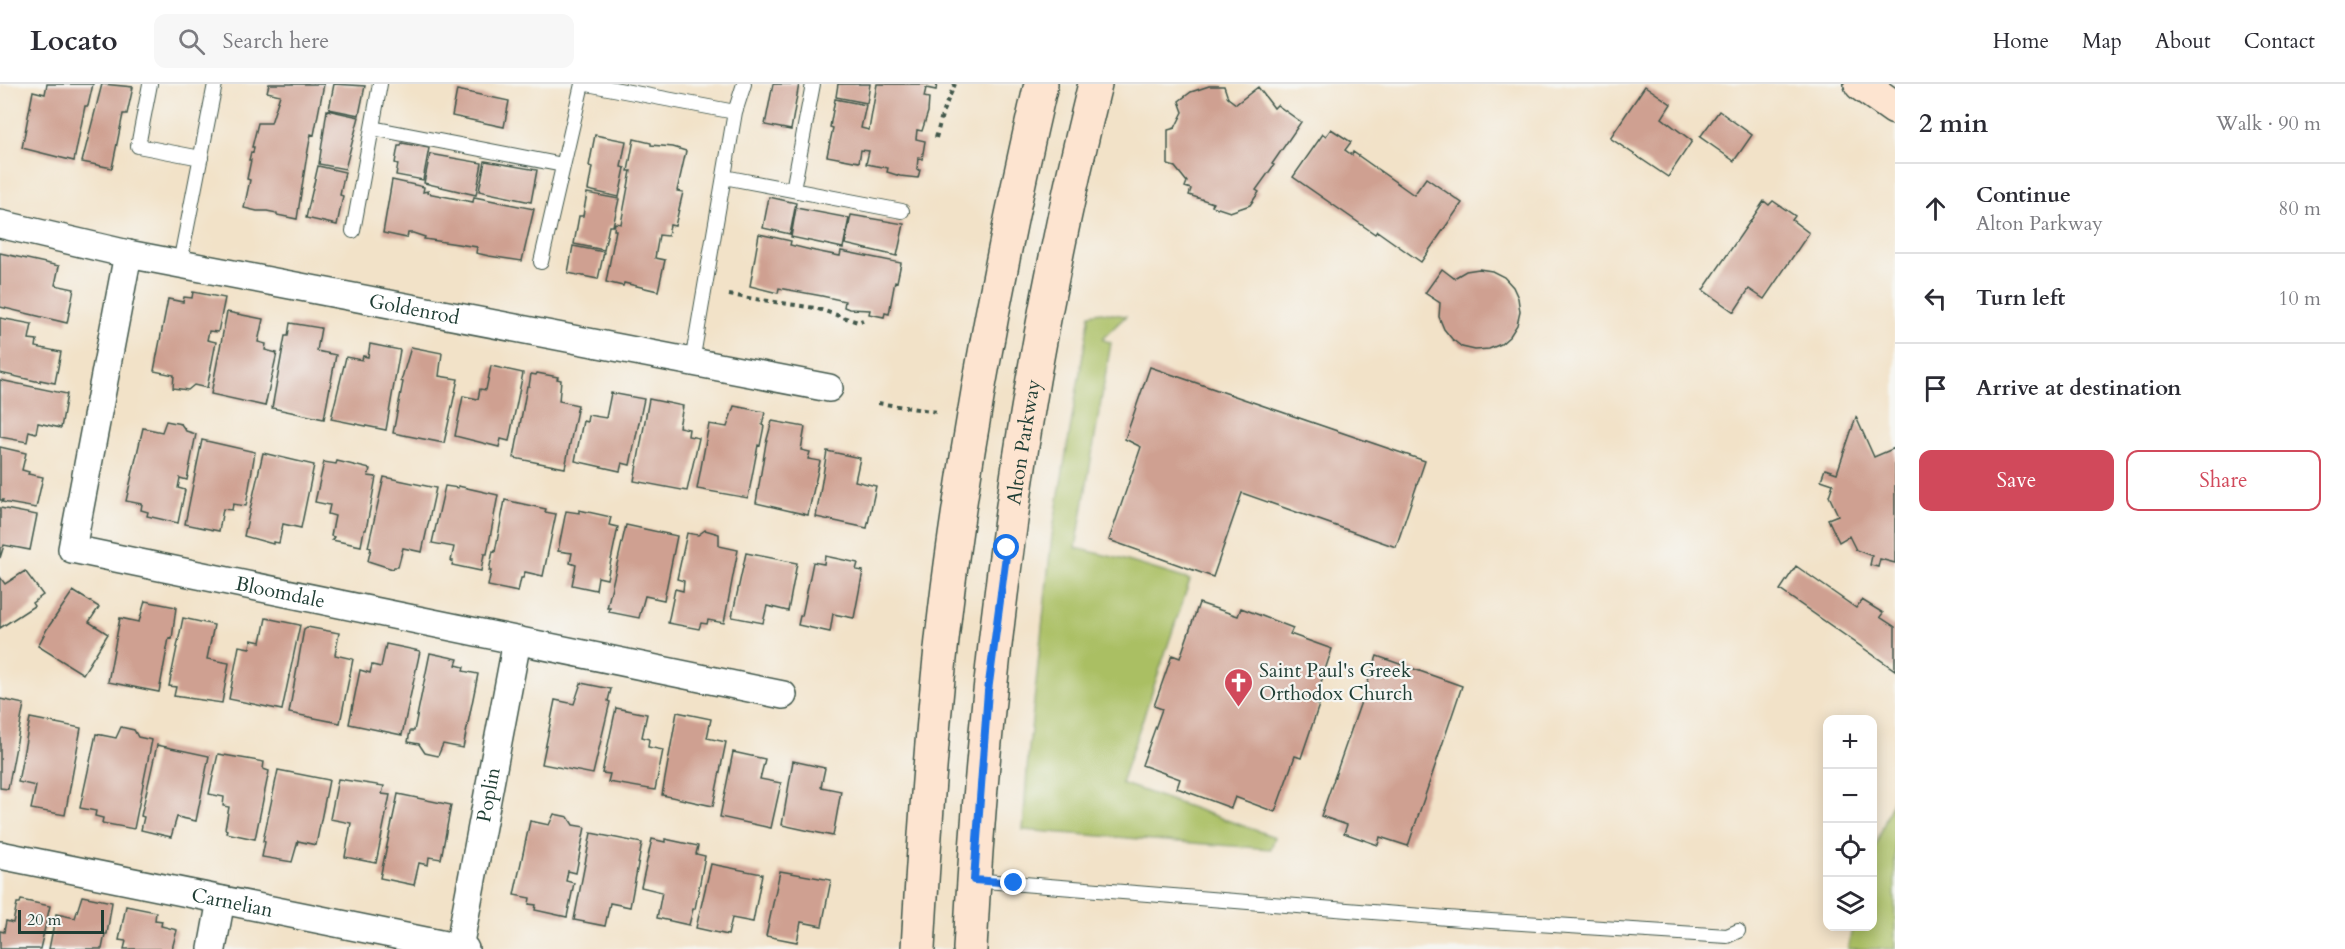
<!DOCTYPE html>
<meta charset="utf-8">
<style>
:root{--surface:#fff;--page:#f7f7f7;--text:#2b2b33;--muted:#7c7c81;--line:#e1e1e2;--accent:#d1495b}
body{margin:0;font-family:Cardo,serif;background:var(--page);color:var(--text)}
.controls{position:absolute;right:18px;bottom:18px;display:grid;overflow:hidden;border-radius:12px;box-shadow:0 3px 15px #0003}
.controls button{width:54px;height:54px;display:grid;place-items:center;padding:0;border:0;border-bottom:2px solid var(--line);background:var(--surface);color:var(--text);font:30px sans-serif}
.scale{position:absolute;left:18px;bottom:15px;width:86px;box-sizing:border-box;padding-left:6px;border:3px solid #1f3d34;border-top:0;font-size:16px;line-height:21px;white-space:nowrap;color:#1f3d34;-webkit-text-stroke:4px #f6f6f2;paint-order:stroke}
.stop{position:absolute;width:18px;height:18px;margin:-14px;border:4px solid #1a73e8;border-radius:50%;background:#fff}
.stop.end{background:#1a73e8;border-color:#fff;box-shadow:0 2px 6px #0008}
.list{margin:0;padding:0;list-style:none}
h2{display:flex;justify-content:space-between;align-items:center;height:78px;margin:0;padding:0 24px;font-size:26px}
h2 small{font-size:20px;font-weight:400;color:var(--muted)}
.list li{display:grid;grid-template-columns:39px 1fr auto;gap:18px;align-items:center;box-sizing:border-box;height:90px;padding:0 24px;border-top:2px solid var(--line)}
.list b{display:block;font-size:22px;white-space:nowrap}
.list p{margin:0;font-size:20px;white-space:nowrap;color:var(--muted)}
.list em{font-size:20px;font-style:normal;color:var(--muted)}
.actions{display:flex;gap:12px;padding:18px 24px}
.actions a{flex:1;padding:14px 0;border:2px solid var(--accent);border-radius:12px;text-align:center;font-size:21px;color:var(--accent)}
.actions .main{background:var(--accent);color:#fff}
.icon{flex:none;width:33px;height:33px;fill:none;stroke:currentColor;stroke-width:2;stroke-linecap:round;stroke-linejoin:round}
.map{position:relative;flex:none;width:1895px;height:865px;overflow:hidden}
header{display:flex;align-items:center;gap:36px;box-sizing:border-box;height:84px;padding:0 30px;background:var(--surface);border-bottom:2px solid var(--line)}
header strong{font-size:28px}
nav{display:flex;gap:33px;margin-inline-start:auto;font-size:21px}
.search{width:420px;height:54px;background:var(--page);display:flex;align-items:center;gap:15px;box-sizing:border-box;padding:0 21px;border-radius:12px;color:var(--muted);font-size:22px}
main{display:flex}
aside{flex:1;background:var(--surface)}
.map>svg:first-child{display:block}
.green{fill:#aabf64;stroke:#647e4c;stroke-width:1.5}
.building{fill:#cfa091}
.lines{fill:none;stroke-linecap:round;stroke-linejoin:round}
.lane-casing{stroke:#3f564a;stroke-width:16}
.street-casing{stroke:#3f564a;stroke-width:30}
.secondary-casing{stroke:#3f564a;stroke-width:36}
.path{stroke:#3f564a;stroke-width:4;stroke-dasharray:4.5 4.5;stroke-linecap:butt}
.lane{stroke:#fff;stroke-width:14}
.street{stroke:#fff;stroke-width:27}
.secondary{stroke:#fde4d0;stroke-width:33}
.route{stroke:#1a73e8;stroke-width:8}
.labels{text-anchor:middle;stroke-width:4.5;stroke-linejoin:round;paint-order:stroke}
.street-label{font-size:20px;fill:#1f3d34;stroke:#f6f6f2}
.poi-label{font-size:20px;fill:#1f3d34;stroke:#f6f6f2;text-anchor:start}
</style>
<header>
<strong>Locato</strong>
<div class="search"><svg class="icon" aria-label="search" viewBox="0 0 24 24"><circle cx="10" cy="10" r="6"/><path d="M15 15l6 6"/></svg>Search here</div>
<nav><a>Home</a><a>Map</a><a>About</a><a>Contact</a></nav>
</header>
<main>
<div class="map">
<svg width="1895" height="865" viewBox="0 0 1895 865">
<rect width="100%" height="100%" fill="#f6f6f2"/>
<filter id="ink" filterUnits="userSpaceOnUse"><feTurbulence type="fractalNoise" baseFrequency=".0167" numOctaves="2"/><feDisplacementMap in="SourceGraphic" scale="12" xChannelSelector="R" yChannelSelector="G"/><feConvolveMatrix kernelMatrix="1 2 1 2 8 2 1 2 1" color-interpolation-filters="sRGB"/></filter>
<filter id="wash" filterUnits="userSpaceOnUse"><feTurbulence type="fractalNoise" baseFrequency=".008" numOctaves="4" result="noise"/><feDisplacementMap in="SourceGraphic" scale="24" xChannelSelector="R" yChannelSelector="G"/><feGaussianBlur stdDeviation="1.35" result="paint"/><feColorMatrix in="noise" values="0 0 0 0 0 0 0 0 0 0 0 0 0 0 0 0 0 1.4 0 .05"/><feComposite in="paint" operator="in"/></filter>
<g filter="url(#wash)">
<rect width="100%" height="100%" fill="#f2e2c8"/>
<path class="green" d="M 1101,228 L 1126,232 L 1102,255 L 1111,259 L 1076,464 L 1121,475 L 1190,496 L 1121,699 L 1275,753 L 1271,765 L 1023,746 L 1028,673 L 1052,451 L 1090,230 Z
M 1895,710 L 1895,865 L 1848,865 L 1852,843 L 1872,842 L 1873,770 Z"/>
<g id="blocks">
<path class="building" d="M 47,0 L 93,0 L 88,22 L 85,22 L 74,77 L 22,64 L 33,7 L 45,10 Z
M 102,0 L 133,3 L 127,30 L 123,30 L 112,84 L 82,78 Z
M 269,0 L 324,0 L 314,51 L 311,50 L 306,77 L 297,135 L 277,131 L 277,129 L 267,127 L 257,127 L 244,124 L 250,96 L 247,95 L 251,76 L 249,76 L 251,68 L 253,69 L 254,63 L 252,63 L 258,39 L 271,39 L 280,11 L 267,8 Z
M 334,0 L 365,2 L 359,31 L 329,25 Z
M 773,0 L 799,0 L 791,46 L 765,41 Z
M 838,0 L 870,0 L 867,19 L 836,13 Z
M 877,0 L 937,0 L 936,6 L 926,4 L 924,13 L 929,14 L 928,28 L 922,47 L 917,46 L 916,55 L 925,57 L 922,75 L 918,74 L 917,85 L 920,86 L 918,94 L 900,92 L 887,88 L 888,84 L 866,80 L 869,67 L 861,66 L 859,78 L 827,72 L 833,44 L 830,43 L 835,15 L 866,21 L 861,44 L 869,46 Z
M 1209,2 L 1224,2 L 1228,14 L 1236,20 L 1258,3 L 1274,24 L 1277,21 L 1301,38 L 1272,80 L 1274,81 L 1256,106 L 1259,108 L 1250,121 L 1230,128 L 1212,122 L 1213,119 L 1189,111 L 1191,105 L 1185,103 L 1187,98 L 1175,83 L 1168,81 L 1168,46 L 1175,44 L 1183,28 L 1179,17 L 1191,8 Z
M 1645,2 L 1671,20 L 1662,34 L 1692,57 L 1668,93 L 1610,54 Z
M 457,6 L 509,17 L 504,43 L 452,32 Z
M 327,26 L 359,33 L 345,85 L 319,80 Z
M 1719,27 L 1752,51 L 1734,77 L 1700,53 Z
M 1331,45 L 1351,58 L 1345,66 L 1352,71 L 1353,68 L 1414,111 L 1426,94 L 1462,119 L 1421,178 L 1377,147 L 1375,150 L 1293,93 L 1323,50 L 1326,52 Z
M 595,51 L 626,57 L 621,83 L 625,84 L 619,113 L 588,106 L 592,83 L 589,82 Z
M 634,55 L 651,59 L 651,61 L 673,63 L 686,67 L 677,107 L 683,108 L 675,142 L 670,141 L 668,152 L 659,151 L 655,174 L 665,176 L 658,207 L 624,199 L 623,202 L 606,198 L 616,146 L 614,146 L 615,139 L 621,140 L 631,87 L 628,87 Z
M 402,59 L 429,64 L 423,96 L 396,91 L 398,80 L 395,79 L 398,62 L 401,62 Z
M 430,70 L 482,79 L 476,111 L 424,99 Z
M 485,77 L 537,86 L 531,118 L 479,107 Z
M 318,82 L 345,88 L 340,111 L 343,112 L 337,141 L 306,134 Z
M 392,96 L 424,103 L 423,108 L 428,107 L 427,109 L 473,118 L 474,113 L 534,125 L 522,177 L 489,172 L 476,169 L 477,163 L 424,155 L 425,153 L 413,149 L 408,149 L 407,154 L 383,149 Z
M 587,109 L 619,115 L 613,142 L 609,142 L 604,166 L 574,160 L 579,132 L 583,132 Z
M 769,113 L 796,119 L 790,150 L 763,144 Z
M 1764,117 L 1769,121 L 1773,117 L 1795,132 L 1792,136 L 1809,149 L 1764,215 L 1749,205 L 1734,228 L 1703,206 Z
M 796,124 L 849,134 L 843,164 L 791,153 Z
M 851,131 L 904,140 L 897,172 L 845,160 Z
M 759,150 L 791,157 L 790,161 L 815,167 L 840,172 L 841,167 L 901,179 L 897,198 L 895,197 L 889,230 L 885,229 L 884,233 L 869,230 L 870,226 L 849,225 L 844,223 L 845,217 L 822,212 L 779,204 L 778,209 L 750,202 Z
M 573,162 L 604,168 L 598,195 L 568,189 Z
M 0,169 L 59,182 L 55,201 L 74,205 L 67,239 L 0,223 Z
M 1442,185 L 1454,194 L 1466,187 L 1479,185 L 1492,187 L 1504,193 L 1513,203 L 1518,214 L 1520,228 L 1517,241 L 1510,252 L 1501,260 L 1489,265 L 1475,266 L 1462,263 L 1452,255 L 1444,245 L 1439,233 L 1440,219 L 1425,209 Z
M 193,208 L 225,214 L 218,248 L 209,247 L 207,256 L 216,258 L 207,304 L 194,301 L 188,306 L 173,304 L 174,291 L 154,287 L 168,215 L 183,218 L 184,213 L 192,214 Z
M 227,228 L 263,235 L 258,258 L 266,260 L 265,266 L 277,269 L 265,322 L 211,310 Z
M 0,234 L 32,240 L 29,255 L 37,256 L 36,263 L 61,268 L 55,299 L 40,296 L 40,298 L 0,289 Z
M 290,239 L 321,244 L 317,267 L 336,271 L 324,335 L 272,324 L 285,252 L 288,252 Z
M 370,260 L 400,266 L 386,346 L 331,335 L 346,273 L 362,276 L 363,272 L 368,273 Z
M 411,263 L 442,269 L 439,292 L 458,295 L 444,359 L 393,349 L 403,298 L 401,297 Z
M 491,282 L 523,289 L 509,357 L 501,355 L 499,363 L 455,352 L 463,312 L 478,315 L 480,305 L 486,306 Z
M 1150,283 L 1425,377 L 1396,463 L 1242,409 L 1213,493 L 1109,456 L 1141,363 L 1125,355 Z
M 537,289 L 558,293 L 557,295 L 561,296 L 559,317 L 578,321 L 565,384 L 514,374 L 527,302 L 529,302 L 531,290 L 536,291 Z
M 0,296 L 67,310 L 61,344 L 38,339 L 36,349 L 29,347 L 27,358 L 0,353 Z
M 611,309 L 644,315 L 630,381 L 622,379 L 620,387 L 575,377 L 583,337 L 587,338 L 588,331 L 606,334 Z
M 649,315 L 683,322 L 679,343 L 689,345 L 688,352 L 699,354 L 687,407 L 634,397 Z
M 734,322 L 765,328 L 762,341 L 764,342 L 760,362 L 758,361 L 748,414 L 697,405 L 709,340 L 727,343 Z
M 1856,333 L 1874,373 L 1895,364 L 1895,479 L 1880,475 L 1878,483 L 1870,481 L 1872,472 L 1856,466 L 1849,452 L 1839,458 L 1828,435 L 1838,431 L 1829,412 L 1833,400 L 1821,396 L 1825,385 L 1837,389 Z
M 166,337 L 181,340 L 186,347 L 196,350 L 187,396 L 180,394 L 178,404 L 185,406 L 178,439 L 147,432 L 148,428 L 141,426 L 142,420 L 126,417 L 143,344 L 162,348 Z
M 772,337 L 805,343 L 801,366 L 810,368 L 808,375 L 820,377 L 808,431 L 756,419 L 766,359 Z
M 202,356 L 255,368 L 246,422 L 233,420 L 232,426 L 223,425 L 219,447 L 185,440 Z
M 0,363 L 26,369 L 22,386 L 29,388 L 28,390 L 43,393 L 36,424 L 2,418 L 3,416 L 0,416 Z
M 827,367 L 860,374 L 855,397 L 876,402 L 867,444 L 816,433 Z
M 263,369 L 314,381 L 301,444 L 283,440 L 279,459 L 273,458 L 273,460 L 244,452 Z
M 337,377 L 370,385 L 368,392 L 376,393 L 366,446 L 364,446 L 361,462 L 332,456 L 334,453 L 331,452 L 335,432 L 328,430 L 330,421 L 315,418 L 324,378 L 336,380 Z
M 384,393 L 436,404 L 422,468 L 403,464 L 398,483 L 394,483 L 393,485 L 368,477 L 371,464 L 368,463 Z
M 445,402 L 458,404 L 458,402 L 498,411 L 487,470 L 484,470 L 481,487 L 452,481 L 453,477 L 451,477 L 454,463 L 432,459 Z
M 505,416 L 546,425 L 545,428 L 556,430 L 543,492 L 525,488 L 523,494 L 521,494 L 518,508 L 488,502 L 491,487 L 489,487 L 493,467 L 495,468 Z
M 0,424 L 37,431 L 30,466 L 4,461 L 0,474 Z
M 579,426 L 611,433 L 609,441 L 618,443 L 607,495 L 598,493 L 596,506 L 572,501 L 576,481 L 570,479 L 572,469 L 558,467 L 566,427 L 579,429 Z
M 626,441 L 677,452 L 664,516 L 645,512 L 639,534 L 609,528 L 610,524 L 607,524 Z
M 705,446 L 719,450 L 719,462 L 738,466 L 724,539 L 708,536 L 707,540 L 701,539 L 699,545 L 668,539 L 675,505 L 683,507 L 684,497 L 677,495 L 687,449 L 698,451 Z
M 746,469 L 797,479 L 788,527 L 767,522 L 763,539 L 732,533 Z
M 825,472 L 858,479 L 856,486 L 863,487 L 854,534 L 833,530 L 830,548 L 798,541 L 800,532 L 802,532 L 813,478 L 824,480 Z
M 1796,482 L 1856,524 L 1862,516 L 1883,529 L 1880,533 L 1895,543 L 1895,586 L 1780,506 Z
M 25,487 L 43,511 L 32,519 L 34,522 L 0,544 L 0,493 L 5,500 Z
M 73,507 L 99,523 L 89,538 L 108,550 L 83,590 L 38,562 L 47,545 Z
M 145,517 L 176,523 L 172,555 L 169,554 L 159,608 L 108,598 L 120,534 L 139,538 Z
M 1199,519 L 1238,532 L 1241,524 L 1293,544 L 1290,550 L 1332,565 L 1314,619 L 1319,621 L 1301,674 L 1295,672 L 1275,728 L 1235,713 L 1231,724 L 1177,704 L 1180,695 L 1142,681 L 1162,625 L 1154,622 L 1172,571 L 1180,574 Z
M 183,534 L 214,541 L 207,575 L 229,579 L 222,619 L 174,612 L 176,603 L 169,602 Z
M 266,534 L 300,541 L 282,626 L 229,615 L 239,562 L 250,564 L 251,556 L 261,558 Z
M 307,543 L 339,549 L 335,571 L 353,575 L 340,639 L 289,629 L 304,545 Z
M 386,560 L 420,567 L 402,651 L 349,640 L 360,586 L 370,589 L 372,581 L 381,583 Z
M 430,569 L 458,575 L 456,581 L 464,583 L 463,587 L 478,590 L 463,664 L 443,660 L 438,672 L 425,669 L 419,660 L 408,658 L 410,647 L 414,647 Z
M 1377,572 L 1462,602 L 1408,762 L 1380,753 L 1378,761 L 1344,749 L 1347,741 L 1321,732 Z
M 581,599 L 611,605 L 608,617 L 610,618 L 593,690 L 542,680 L 555,616 L 574,620 Z
M 0,615 L 24,620 L 8,705 L 0,704 Z
M 616,624 L 647,630 L 642,653 L 649,655 L 648,663 L 663,666 L 655,706 L 608,698 L 610,690 L 602,689 Z
M 677,628 L 711,635 L 707,654 L 726,658 L 713,722 L 662,711 Z
M 30,634 L 81,644 L 65,731 L 31,725 L 36,702 L 18,698 Z
M 121,643 L 134,646 L 138,653 L 152,656 L 134,745 L 102,739 L 103,734 L 95,732 L 96,727 L 80,724 L 96,650 L 116,654 Z
M 157,661 L 209,672 L 196,737 L 177,733 L 171,753 L 141,746 L 144,733 L 141,732 Z
M 733,668 L 765,675 L 760,695 L 781,699 L 771,744 L 720,733 Z
M 218,670 L 264,678 L 263,685 L 269,687 L 255,755 L 226,749 L 227,746 L 225,745 L 229,723 L 223,722 L 224,713 L 209,710 Z
M 793,677 L 825,684 L 821,703 L 841,707 L 833,752 L 782,741 Z
M 278,686 L 329,696 L 316,761 L 298,757 L 292,778 L 262,773 L 265,758 L 263,757 Z
M 338,695 L 384,702 L 382,710 L 390,711 L 376,779 L 345,773 L 351,739 L 330,735 Z
M 398,710 L 451,721 L 441,775 L 429,773 L 428,781 L 419,779 L 414,801 L 380,794 Z
M 554,730 L 568,733 L 573,741 L 585,743 L 576,789 L 568,787 L 566,797 L 574,799 L 567,833 L 535,826 L 536,821 L 529,820 L 530,814 L 514,811 L 530,737 L 549,741 Z
M 591,749 L 642,759 L 630,823 L 610,819 L 605,842 L 574,836 Z
M 652,755 L 665,758 L 665,755 L 698,762 L 696,770 L 705,772 L 695,825 L 693,825 L 689,841 L 657,834 L 662,808 L 641,803 Z
M 711,780 L 762,790 L 753,838 L 732,834 L 728,851 L 696,844 Z
M 780,787 L 831,796 L 822,842 L 801,838 L 797,858 L 766,852 Z
M 82,812 L 112,818 L 107,850 L 105,850 L 102,865 L 49,865 L 56,830 L 75,834 Z
M 21,816 L 50,822 L 40,865 L 0,865 L 0,847 L 4,848 L 6,837 L 13,839 L 17,819 L 20,819 Z
M 126,822 L 156,828 L 155,836 L 162,837 L 161,842 L 177,846 L 172,865 L 124,865 L 126,857 L 119,856 Z"/>
</g>
</g>
<g filter="url(#ink)">
<use href="#blocks" fill-opacity="0" stroke="#3f564a" stroke-width="1.5"/>
<g class="lines">
<defs>
<path id="lane" d="M 150,0 L 138,62 L 201,74
M 587,0 L 735,28
M 372,44 L 563,81
M 724,93 L 902,127
M 793,106 L 813,0
M 353,147 L 380,0
M 541,178 L 582,0
M 180,179 L 215,0
M 692,278 L 735,28 L 744,0
M 973,796 L 1460,835 L 1727,852 L 1738,847"/>
<g id="street">
<path id="s1" d="M 0,140 L 128,170 L 829,304"/>
<path id="s2" d="M 128,170 L 72,465 L 783,611"/>
<path id="s3" d="M 0,771 L 465,865"/>
<path id="s4" d="M 459,864 L 517,557"/>
<path d="M 212,865 L 221,816"/>
</g>
<g id="secondary">
<path d="M 1861,0 L 1895,24"/>
<path d="M 918,865 C 925,737 934,608 951,481 C 973,319 1004,159 1041,0"/>
<path id="s5" d="M 970,865 C 985,574 1025,283 1095,0"/>
</g>
</defs>
<use href="#lane" class="lane-casing"/>
<use href="#street" class="street-casing"/>
<use href="#secondary" class="secondary-casing"/>
<path class="path" d="M 936,54 L 943,27 L 955,0
M 729,211 L 815,224 L 858,238 L 863,236
M 878,319 L 937,328"/>
<use href="#lane" class="lane"/>
<use href="#street" class="street"/>
<use href="#secondary" class="secondary"/>
</g>
</g>
<g class="lines" filter="url(#ink)">
<path class="route" d="M 1007,464 L 988,607 L 974,796 L 1014,799"/>
</g>
<defs>
<symbol id="church-pin" viewBox="-11 -11 22 30"><path d="M0 17L-7.5 6A9.5 9.5 0 1 1 7.5 6Z" fill="#d1495b" stroke="#f6f6f2"/><path d="M-1.2-6h2.4v3.5h3.3v2.4h-3.3V6h-2.4V-.1h-3.3v-2.4h3.3Z" fill="#fff"/></symbol>
</defs>
<g fill-rule="evenodd">
<use href="#church-pin" x="1222" y="582" width="33" height="45"/>
</g>
<g class="labels">
<g class="street-label">
<text dy="7" stroke="none"><textPath href="#s1" startOffset="423">Goldenrod</textPath></text>
<text dy="7" stroke="none"><textPath href="#s5" startOffset="510">Alton Parkway</textPath></text>
<text dy="7" stroke="none"><textPath href="#s2" startOffset="513">Bloomdale</textPath></text>
<text dy="7" stroke="none"><textPath href="#s4" startOffset="156">Poplin</textPath></text>
<text dy="7" stroke="none"><textPath href="#s3" startOffset="237">Carnelian</textPath></text>
</g>
<g class="poi-label">
<text x="1259" y="593">Saint Paul's Greek<tspan x="1259" dy="23">Orthodox Church</tspan></text>
</g>
</g>
</svg>
<div class="controls">
<button>+</button>
<button>−</button>
<button><svg class="icon" aria-label="locate" viewBox="0 0 24 24"><circle cx="12" cy="12" r="6"/><path d="M12 2v4M12 18v4M2 12h4M18 12h4"/></svg></button>
<button><svg class="icon" aria-label="layers" viewBox="0 0 24 24"><path d="M12 4l9 5-9 5-9-5zM3 14l9 5 9-5"/></svg></button>
</div>
<div class="scale">20 m</div>
<div class="stop" style="left:1007px;top:464px"></div>
<div class="stop end" style="left:1014px;top:799px"></div>
</div>
<aside>
<h2>2 min<small>Walk · 90 m</small></h2>
<ul class="list">
<li><svg class="icon" aria-label="ahead" viewBox="0 0 24 24"><path d="M12 20V5M6 11l6-6 6 6"/></svg><div><b>Continue</b><p>Alton Parkway</p></div><em>80 m</em></li>
<li><svg class="icon" aria-label="left" viewBox="0 0 24 24"><path d="M17 20v-9H6M10 6l-5 5 5 5"/></svg><div><b>Turn left</b></div><em>10 m</em></li>
<li><svg class="icon" aria-label="arrive" viewBox="0 0 24 24"><path d="M6 21V4h12l-3 4 3 4H6"/></svg><div><b>Arrive at destination</b></div></li>
</ul>
<div class="actions"><a class="main">Save</a><a>Share</a></div>
</aside>
</main>
